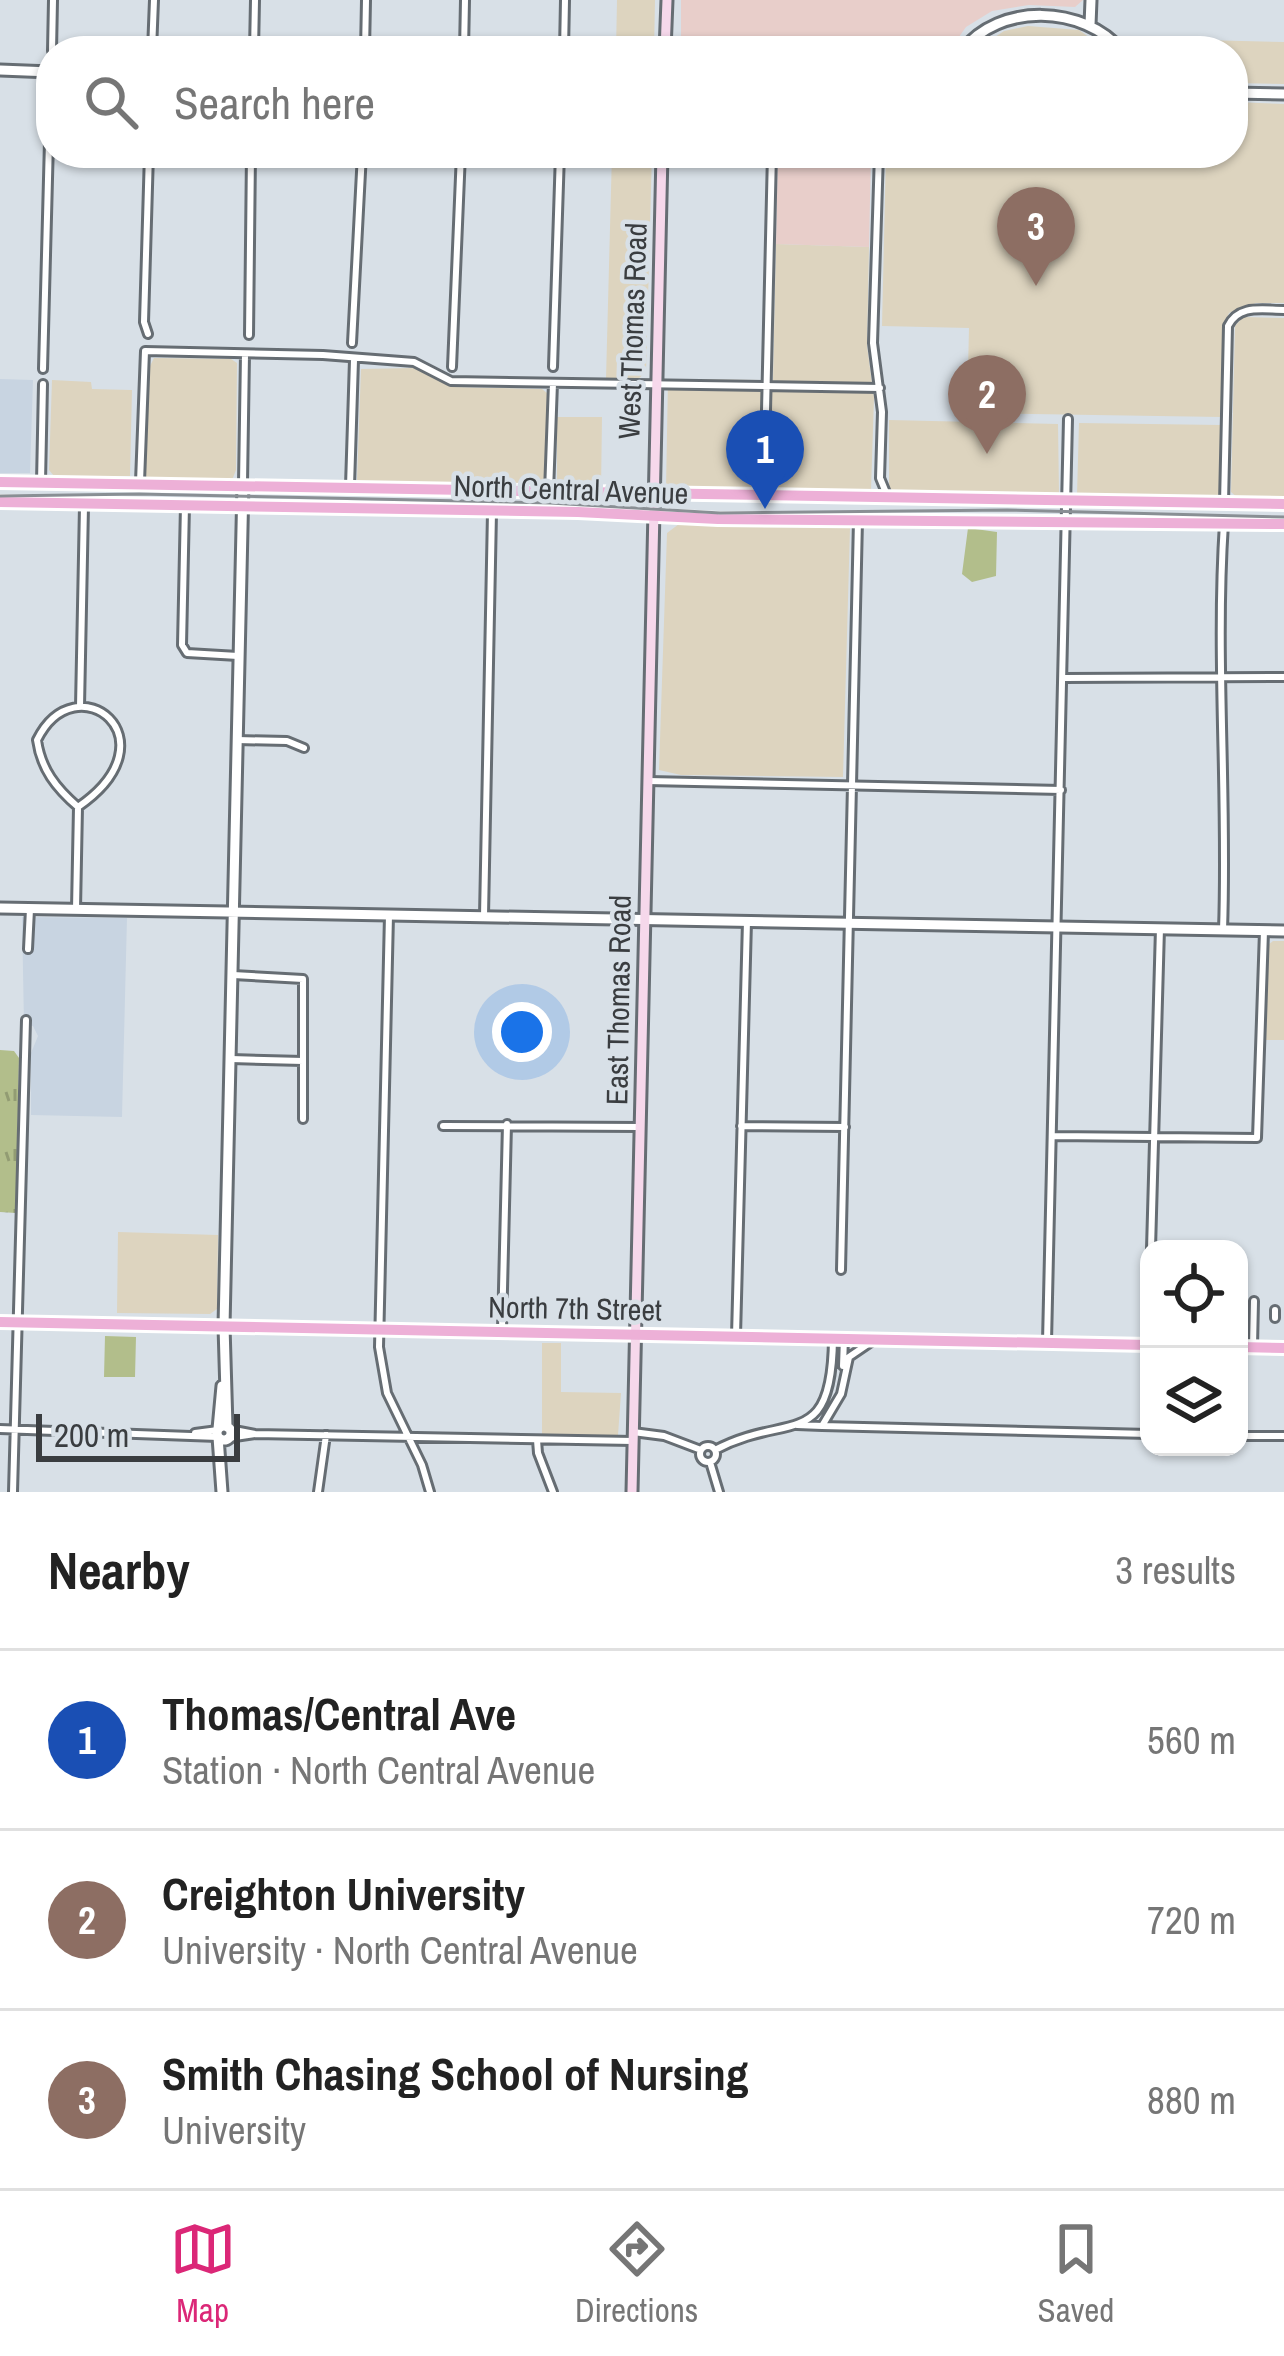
<!DOCTYPE html>
<meta charset="utf-8">
<style>
:root{--surface:#fff;--page:#f6f6f6;--text:#222;--muted:#767676;--line:#e0e0e0;--accent:#db2777}
body{margin:0;font-family:"Archivo Narrow",sans-serif;background:var(--page);color:var(--text)}
.controls{position:absolute;right:36px;bottom:36px;display:grid;overflow:hidden;border-radius:24px;box-shadow:0 3px 9px #0004}
.controls button{width:108px;height:108px;display:grid;place-items:center;padding:0;border:0;border-bottom:3px solid var(--line);background:var(--surface);color:var(--text);font:60px sans-serif}
.scale{position:absolute;left:36px;bottom:30px;width:204px;box-sizing:border-box;padding-left:12px;border:6px solid #3a3d40;border-top:0;font-size:33px;line-height:42px;white-space:nowrap;color:#3a3d40;-webkit-text-stroke:9px #d8e0e7;paint-order:stroke}
.you{position:absolute;left:522px;top:1032px;width:42px;height:42px;margin:-30px;border:9px solid #fff;border-radius:50%;background:#1a73e8;box-shadow:0 0 0 18px #1a73e833}
.badge{display:grid;place-items:center;width:78px;height:78px;border-radius:50%;background:var(--accent);color:#fff;font-size:39px;font-weight:700}
.pin{position:absolute;translate:-50% -99px;filter:drop-shadow(0 3px 6px #0008)}
.pin::after{content:'';position:absolute;top:63px;width:42px;height:36px;background:inherit;clip-path:polygon(0 0,100% 0,50% 100%)}
.list{margin:0;padding:0;list-style:none}
h2{display:flex;justify-content:space-between;align-items:center;height:156px;margin:0;padding:0 48px;font-size:51px}
h2 small{font-size:39px;font-weight:400;color:var(--muted)}
.list li{display:grid;grid-template-columns:78px 1fr auto;gap:36px;align-items:center;box-sizing:border-box;height:180px;padding:0 48px;border-top:3px solid var(--line)}
.list b{display:block;font-size:45px;white-space:nowrap}
.list p{margin:0;font-size:39px;white-space:nowrap;color:var(--muted)}
.list em{font-size:39px;font-style:normal;color:var(--muted)}
.icon{flex:none;width:66px;height:66px;fill:none;stroke:currentColor;stroke-width:2;stroke-linecap:round;stroke-linejoin:round}
.map{position:relative;flex:none;width:1284px;height:1492px;overflow:hidden}
.search{position:absolute;background:var(--surface);box-shadow:0 3px 9px #0004;left:36px;right:36px;top:36px;height:132px;display:flex;align-items:center;gap:30px;box-sizing:border-box;padding:0 42px;border-radius:48px;color:var(--muted);font-size:45px}
.sheet{height:696px;background:var(--surface)}
nav{display:flex;justify-content:space-around;align-items:center;box-sizing:border-box;height:168px;border-top:3px solid var(--line);background:var(--surface);font-size:33px;color:var(--muted)}
nav a{display:grid;justify-items:center;gap:6px}
nav .on{color:var(--accent)}
.map>svg:first-child{display:block}
.commercial{fill:#ddd4bf}
.built{fill:#c8d4e1}
.medical{fill:#e8ceca}
.grass{fill:#b2be8b}
.park{fill:url(#park-tufts)}
.lines{fill:none;stroke-linecap:round;stroke-linejoin:round}
.minor-casing{stroke:#666d73;stroke-width:12}
.tertiary-casing{stroke:#666d73;stroke-width:15}
.secondary-casing{stroke:#666d73;stroke-width:15}
.primary-casing{stroke:#fff;stroke-width:16}
.minor{stroke:#fff;stroke-width:6}
.tertiary{stroke:#fff;stroke-width:9}
.secondary{stroke:#f6d8eb;stroke-width:9}
.primary{stroke:#edb0d7;stroke-width:10}
.tram{stroke:#898f94;stroke-width:3}
.labels{text-anchor:middle;stroke-width:9;stroke-linejoin:round;paint-order:stroke}
.street-label{font-size:30px;fill:#3a3d40;stroke:#d8e0e7}
</style>
<div class="map">
<svg width="1284" height="1492" viewBox="0 0 1284 1492">
<defs>
<pattern id="park-tufts" width="24" height="20" patternUnits="userSpaceOnUse" patternTransform="scale(3)"><rect width="24" height="20" fill="#b2be8b"/><path d="M3 7l-1-3M5 7V3M7 7l1-3M15 17l-1-3M17 17v-4M19 17l1-3" fill="none" stroke="#929c73"/></pattern>
</defs>
<rect width="100%" height="100%" fill="#d8e0e7"/>
<path class="commercial" d="M 617,0 L 655,0 L 654,51 L 616,51 Z
M 1028,26 L 1079,30 L 1108,51 L 974,51 L 1004,31 Z
M 1202,40 L 1284,42 L 1284,84 L 1233,83 L 1233,51 L 1194,51 Z
M 1233,102 L 1284,104 L 1284,303 L 1256,303 L 1229,313 L 1224,325 L 1221,417 L 967,413 L 969,328 L 882,326 L 886,153 L 1233,153 Z
M 612,153 L 652,153 L 646,372 L 638,379 L 606,379 Z
M 776,244 L 869,247 L 867,346 L 874,398 L 871,490 L 666,489 L 668,379 L 773,380 Z
M 1243,317 L 1284,318 L 1284,499 L 1238,498 L 1231,492 L 1235,326 Z
M 154,358 L 231,359 L 237,363 L 236,470 L 232,480 L 150,482 L 145,478 L 149,368 Z
M 414,368 L 453,387 L 542,389 L 547,393 L 546,480 L 541,489 L 361,484 L 357,480 L 361,369 Z
M 52,380 L 91,382 L 92,389 L 132,390 L 130,476 L 54,476 L 49,470 Z
M 557,417 L 602,417 L 601,490 L 557,488 Z
M 889,420 L 1058,424 L 1059,493 L 1054,496 L 889,494 Z
M 1079,423 L 1221,425 L 1219,494 L 1215,498 L 1077,495 Z
M 679,524 L 850,528 L 843,777 L 681,775 L 659,770 L 667,533 Z
M 1273,941 L 1284,941 L 1284,1040 L 1266,1040 L 1268,945 Z
M 118,1232 L 218,1235 L 217,1309 L 210,1314 L 117,1313 Z
M 542,1343 L 561,1343 L 561,1392 L 621,1393 L 618,1435 L 542,1435 Z"/>
<path class="built" d="M 0,379 L 33,380 L 30,473 L 0,473 Z
M 22,917 L 127,918 L 122,1117 L 31,1115 L 31,1053 L 38,1036 L 33,1026 L 24,1024 Z"/>
<path class="medical" d="M 681,0 L 1083,0 L 1075,7 L 1029,5 L 992,11 L 966,27 L 949,51 L 681,51 Z
M 778,153 L 871,153 L 869,247 L 776,244 Z"/>
<path class="grass" d="M 968,528 L 997,532 L 996,576 L 972,582 L 962,574 Z
M 105,1336 L 136,1337 L 135,1377 L 104,1377 Z"/>
<path class="park" d="M 0,1050 L 14,1051 L 19,1058 L 16,1213 L 0,1212 Z"/>
<g class="lines">
<defs>
<path id="minor" d="M 52,51 L 53,0
M 152,51 L 154,0
M 254,51 L 255,0
M 365,51 L 366,0
M 464,51 L 465,0
M 564,51 L 565,0
M 879,153 L 873,343 L 882,412 L 880,478 L 887,495
M 148,334 L 144,322 L 149,153
M 249,335 L 251,153
M 352,343 L 362,153
M 452,367 L 461,153
M 553,367 L 560,153
M 43,369 L 51,65
M 41,482 L 43,384
M 140,482 L 145,351 L 323,355 L 414,362 L 451,381 L 880,388
M 243,483 L 245,354
M 350,486 L 354,360
M 549,492 L 553,383
M 764,496 L 772,153
M 1224,503 L 1228,326 C 1239,304 1262,310 1284,310
M 185,505 L 182,645 L 187,653 L 238,656
M 1064,678 L 1284,677
M 80,707 L 84,506
M 237,740 L 287,741 L 304,748
M 648,781 L 1061,790
M 76,909 L 78,807 C 56,788 41,769 37,740 C 76,661 177,739 78,807
M 389,915 L 379,1347 L 387,1393 L 422,1465 L 430,1492
M 484,916 L 492,512
M 1223,930 C 1228,794 1215,659 1224,523
M 28,949 L 30,909
M 233,975 L 303,979 L 303,1119
M 231,1059 L 303,1061
M 443,1126 L 640,1127
M 741,1126 L 845,1127
M 1052,1136 L 1257,1138 L 1264,931
M 1151,1249 L 1160,928
M 841,1270 L 858,520
M 1275,1318 L 1275,1310
M 502,1330 L 507,1124
M 736,1336 L 747,921
M 1047,1342 L 1068,419
M 1253,1346 L 1254,1301
M 843,1366 L 844,1338
M 797,1425 L 822,1426 L 841,1394 L 849,1357 L 871,1342
M 822,1426 L 1149,1434
M 0,1429 L 218,1437
M 229,1429 L 255,1434 L 633,1441
M 633,1432 L 664,1436 L 701,1450
M 195,1433 L 218,1430
M 1239,1436 L 1284,1436
M 228,1438 L 255,1434
M 537,1440 L 538,1453 L 553,1492
M700 1454a8 8 0 1 1 16 0a8 8 0 1 1-16 0Z
M 715,1450 C 788,1411 832,1453 833,1338
M 710,1462 L 719,1492
M 13,1492 L 26,1020
M 318,1492 L 326,1435"/>
<path id="tertiary" d="M 1090,25 L 1091,0
M 962,51 C 999,2 1084,5 1122,51
M 0,70 L 51,72
M 1233,93 L 1284,94
M 0,908 L 1284,931
M217 1433a7 7 0 1 1 14 0a7 7 0 1 1-14 0Z
M 227,1427 L 224,1326 L 243,484
M 218,1429 L 222,1386
M 218,1437 L 222,1492"/>
<path id="secondary" d="M 665,51 L 667,0
M 632,1492 L 662,153"/>
<path id="primary" d="M 0,482 L 1284,504
M 0,502 L 578,512 L 718,519 L 1284,524
M 0,1322 L 1149,1345
M 1239,1347 L 1284,1348"/>
</defs>
<use href="#minor" class="minor-casing"/>
<use href="#tertiary" class="tertiary-casing"/>
<use href="#secondary" class="secondary-casing"/>
<use href="#primary" class="primary-casing"/>
<use href="#minor" class="minor"/>
<use href="#tertiary" class="tertiary"/>
<use href="#secondary" class="secondary"/>
<use href="#primary" class="primary"/>
<path class="tram" d="M 0,496 L 139,494 L 550,503 L 720,513 L 1007,510 L 1284,517"/>
</g>
<g class="labels">
<g class="street-label">
<text transform="translate(633 331) rotate(-88)" y="10">West Thomas Road</text>
<text transform="translate(571 490) rotate(2)" y="10">North Central Avenue</text>
<text transform="translate(619 1000) rotate(-89)" y="10">East Thomas Road</text>
<text transform="translate(575 1309) rotate(1)" y="10">North 7th Street</text>
</g>
</g>
</svg>
<div class="controls">
<button><svg class="icon" aria-label="locate" viewBox="0 0 24 24"><circle cx="12" cy="12" r="6"/><path d="M12 2v4M12 18v4M2 12h4M18 12h4"/></svg></button>
<button><svg class="icon" aria-label="layers" viewBox="0 0 24 24"><path d="M12 4l9 5-9 5-9-5zM3 14l9 5 9-5"/></svg></button>
</div>
<div class="scale">200 m</div>
<div class="you"></div>
<div class="pin badge" style="left:765px;top:509px;background:#1a4fb4">1</div>
<div class="pin badge" style="left:987px;top:454px;background:#8d6e63">2</div>
<div class="pin badge" style="left:1036px;top:286px;background:#8d6e63">3</div>
<div class="search"><svg class="icon" aria-label="search" viewBox="0 0 24 24"><circle cx="10" cy="10" r="6"/><path d="M15 15l6 6"/></svg>Search here</div>
</div>
<section class="sheet">
<h2>Nearby<small>3 results</small></h2>
<ul class="list">
<li><span class="badge" style="background:#1a4fb4">1</span><div><b>Thomas/Central Ave</b><p>Station · North Central Avenue</p></div><em>560 m</em></li>
<li><span class="badge" style="background:#8d6e63">2</span><div><b>Creighton University</b><p>University · North Central Avenue</p></div><em>720 m</em></li>
<li><span class="badge" style="background:#8d6e63">3</span><div><b>Smith Chasing School of Nursing</b><p>University</p></div><em>880 m</em></li>
</ul>
</section>
<nav>
<a class="on"><svg class="icon" aria-label="map" viewBox="0 0 24 24"><path d="M3 6l6-2 6 2 6-2v14l-6 2-6-2-6 2zM9 4v14M15 6v14"/></svg>Map</a>
<a><svg class="icon" aria-label="directions" viewBox="0 0 24 24"><path d="M12 3l9 9-9 9-9-9zM9 14v-3h6M13 9l2 2-2 2"/></svg>Directions</a>
<a><svg class="icon" aria-label="saved" viewBox="0 0 24 24"><path d="M7 4h10v16l-5-4-5 4z"/></svg>Saved</a>
</nav>
